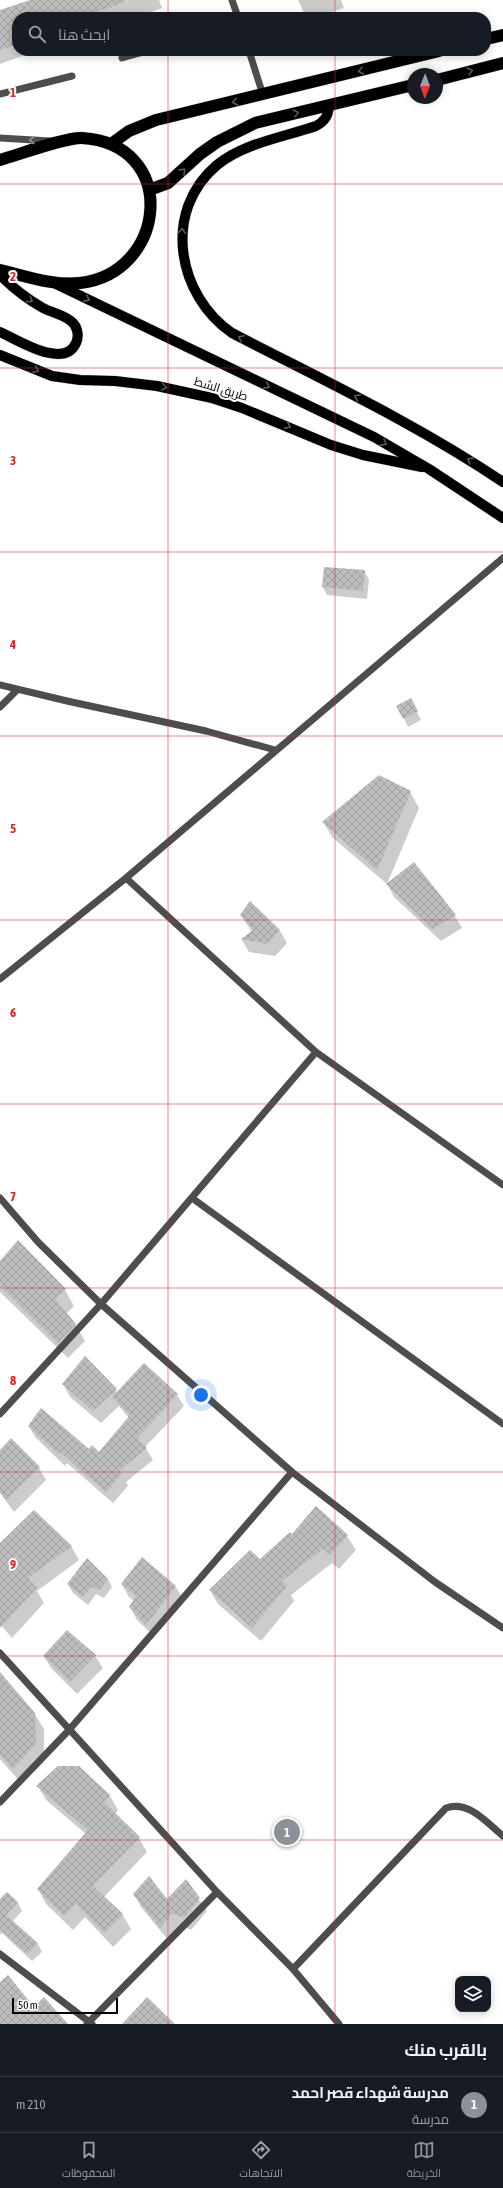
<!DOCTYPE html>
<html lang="ar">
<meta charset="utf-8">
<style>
:root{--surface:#171b24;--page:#242831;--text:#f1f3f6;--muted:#9ea1a6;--line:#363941;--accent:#8c9099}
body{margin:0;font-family:"Asap Condensed",Cairo,sans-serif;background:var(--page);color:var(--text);direction:rtl}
.controls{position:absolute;right:12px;bottom:12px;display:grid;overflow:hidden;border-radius:8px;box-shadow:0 2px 10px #0003}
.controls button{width:36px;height:36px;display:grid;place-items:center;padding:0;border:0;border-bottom:1px solid var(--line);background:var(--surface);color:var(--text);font:20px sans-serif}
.compass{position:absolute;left:407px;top:68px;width:36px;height:36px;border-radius:50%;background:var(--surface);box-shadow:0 2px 10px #0003;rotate:181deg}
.scale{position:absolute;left:12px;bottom:10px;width:106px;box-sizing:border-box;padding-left:4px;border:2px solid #000;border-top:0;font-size:11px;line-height:14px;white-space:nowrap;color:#000;-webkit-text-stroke:3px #fff;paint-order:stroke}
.you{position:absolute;left:201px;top:1395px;width:14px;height:14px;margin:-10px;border:3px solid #fff;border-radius:50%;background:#1a73e8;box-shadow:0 0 0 6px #1a73e833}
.badge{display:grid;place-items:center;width:26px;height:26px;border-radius:50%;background:var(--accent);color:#fff;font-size:13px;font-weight:700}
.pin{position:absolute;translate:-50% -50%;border:2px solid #fff;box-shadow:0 1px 4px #0006}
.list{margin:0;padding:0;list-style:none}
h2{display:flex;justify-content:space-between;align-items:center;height:52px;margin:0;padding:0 16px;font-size:17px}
h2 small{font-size:13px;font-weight:400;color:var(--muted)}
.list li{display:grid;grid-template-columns:26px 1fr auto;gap:12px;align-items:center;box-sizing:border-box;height:56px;padding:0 16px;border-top:1px solid var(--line)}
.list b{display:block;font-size:15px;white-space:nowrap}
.list p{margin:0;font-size:13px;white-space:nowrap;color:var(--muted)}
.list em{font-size:13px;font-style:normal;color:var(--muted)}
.icon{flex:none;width:22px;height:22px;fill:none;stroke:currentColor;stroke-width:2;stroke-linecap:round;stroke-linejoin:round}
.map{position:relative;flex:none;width:503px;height:2024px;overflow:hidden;direction:ltr}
.search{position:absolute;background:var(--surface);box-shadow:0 2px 10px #0003;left:12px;right:12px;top:12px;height:44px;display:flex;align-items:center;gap:10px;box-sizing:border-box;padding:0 14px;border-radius:16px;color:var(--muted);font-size:15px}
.sheet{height:108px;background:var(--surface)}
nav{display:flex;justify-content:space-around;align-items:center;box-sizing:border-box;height:56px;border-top:1px solid var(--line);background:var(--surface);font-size:11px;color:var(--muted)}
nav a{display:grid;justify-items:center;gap:2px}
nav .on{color:var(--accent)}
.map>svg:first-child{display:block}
.shadow{fill:#0003}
.building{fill:url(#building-cross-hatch)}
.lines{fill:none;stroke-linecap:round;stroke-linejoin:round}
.major-casing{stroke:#dbdbdb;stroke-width:11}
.highway-casing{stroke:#dbdbdb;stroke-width:13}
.minor{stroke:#4d4d4d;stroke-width:7}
.major{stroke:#000;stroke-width:10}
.highway{stroke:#000;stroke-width:12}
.oneway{stroke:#595959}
.oneway2{stroke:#949494}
.grid{fill:none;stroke:#d62828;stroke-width:1;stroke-opacity:0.55}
.labels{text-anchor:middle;stroke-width:4;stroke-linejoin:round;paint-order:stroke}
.street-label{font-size:12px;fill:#000;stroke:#fff}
.grid-label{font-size:13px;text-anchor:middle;font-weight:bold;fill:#d62828;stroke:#fff;stroke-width:4;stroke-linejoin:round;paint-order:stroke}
</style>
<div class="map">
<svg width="503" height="2024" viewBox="0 0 503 2024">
<defs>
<pattern id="building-cross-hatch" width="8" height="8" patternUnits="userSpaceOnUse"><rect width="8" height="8" fill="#bdbdbd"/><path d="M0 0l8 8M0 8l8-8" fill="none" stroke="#a1a1a1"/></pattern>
</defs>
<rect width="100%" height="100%" fill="#fff"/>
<path class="shadow" d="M 33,0 L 159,0 L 162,8 L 142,15 L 140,12 L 125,17 L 17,17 L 17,51 L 24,51 L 25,55 L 0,64 L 0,16 Z
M 298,0 L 341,0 L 344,8 L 316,17 L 306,17 Z
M 97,51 L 105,51 L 98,53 Z
M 364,571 L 369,580 L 367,599 L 327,595 L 323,587 Z
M 415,708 L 421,720 L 408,727 L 404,718 Z
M 410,792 L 419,808 L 387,884 L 414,864 L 455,916 L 462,928 L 441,941 L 394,897 L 387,884 L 333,838 L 323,822 Z
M 250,903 L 280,931 L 287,943 L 275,956 L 249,952 L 242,940 L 252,932 L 241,915 Z
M 0,1263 L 65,1290 L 74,1306 L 66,1314 L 75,1324 L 85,1341 L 68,1358 L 0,1292 Z
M 63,1384 L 116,1390 L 117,1393 L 177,1395 L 184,1406 L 145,1447 L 153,1460 L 126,1482 L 128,1486 L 113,1503 L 67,1463 L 65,1466 L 36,1438 L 29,1426 L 99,1453 L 129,1418 L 119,1406 L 101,1423 L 70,1397 Z
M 0,1451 L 39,1468 L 46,1480 L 14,1512 L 0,1493 Z
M 316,1508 L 347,1536 L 356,1550 L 339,1569 L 332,1563 L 291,1595 L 294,1601 L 261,1641 L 218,1604 L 210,1590 L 260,1561 L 292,1536 Z
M 0,1544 L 71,1546 L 79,1560 L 37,1591 L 44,1603 L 12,1638 L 0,1624 Z
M 142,1559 L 176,1587 L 183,1599 L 154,1636 L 137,1620 L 130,1607 L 134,1601 L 129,1597 L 122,1585 Z
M 108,1579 L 112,1587 L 104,1598 L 96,1594 L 88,1605 L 73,1593 L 68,1584 Z
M 67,1632 L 95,1656 L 103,1668 L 77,1694 L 51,1668 L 44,1656 Z
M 0,1676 L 34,1713 L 44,1729 L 44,1760 L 22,1784 L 0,1759 Z
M 78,1767 L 110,1796 L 118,1810 L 115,1814 L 139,1838 L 147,1852 L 104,1897 L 122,1914 L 131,1929 L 113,1947 L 85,1917 L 73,1930 L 46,1904 L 38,1889 L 86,1834 L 46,1800 L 38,1786 Z
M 186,1881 L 207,1911 L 191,1930 L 180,1925 L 168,1940 L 141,1907 L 134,1894 L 167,1900 Z
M 7,1893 L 18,1903 L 22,1911 L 12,1922 L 38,1944 L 42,1952 L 32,1961 L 2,1933 L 0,1935 L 0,1900 Z"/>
<path class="building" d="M 30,0 L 124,0 L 125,2 L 80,17 L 17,17 L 17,44 L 0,50 L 0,10 Z
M 324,567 L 365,570 L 363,591 L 322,587 Z
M 411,698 L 418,711 L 403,719 L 396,706 Z
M 379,775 L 411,791 L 377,870 L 322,822 Z
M 414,862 L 456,915 L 433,929 L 386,884 Z
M 250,901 L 280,930 L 267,944 L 241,939 L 253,930 L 240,915 Z
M 18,1240 L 66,1289 L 55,1299 L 76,1324 L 58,1343 L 0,1286 L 0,1261 Z
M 85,1356 L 117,1389 L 93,1411 L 62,1384 Z
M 144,1363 L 178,1394 L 137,1438 L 147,1448 L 119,1471 L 122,1474 L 106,1492 L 60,1452 L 58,1454 L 28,1426 L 41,1408 L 89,1449 L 92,1445 L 99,1452 L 130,1415 L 112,1397 Z
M 11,1438 L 40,1467 L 6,1500 L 0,1492 L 0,1450 Z
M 316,1506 L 348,1535 L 330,1555 L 323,1549 L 282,1581 L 287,1586 L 252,1628 L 209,1590 L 250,1550 L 260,1559 L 290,1532 L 292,1534 Z
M 34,1510 L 72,1546 L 28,1578 L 37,1588 L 0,1628 L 0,1543 Z
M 142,1557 L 176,1586 L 146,1625 L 129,1607 L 136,1596 L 121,1584 Z
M 87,1558 L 108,1579 L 99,1590 L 91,1587 L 83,1597 L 67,1584 Z
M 67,1630 L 96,1655 L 70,1682 L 43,1656 Z
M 0,1672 L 35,1713 L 36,1744 L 13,1769 L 0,1754 Z
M 58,1766 L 79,1766 L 110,1795 L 104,1802 L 140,1837 L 93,1886 L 123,1914 L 104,1933 L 76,1903 L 64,1916 L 37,1889 L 88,1830 L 36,1786 Z
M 149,1876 L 167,1899 L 186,1879 L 200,1898 L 184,1918 L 172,1913 L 160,1928 L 133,1894 Z
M 7,1892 L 18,1902 L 6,1915 L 38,1943 L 27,1954 L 0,1929 L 0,1899 Z
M 8,1975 L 34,2007 L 44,1997 L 68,2024 L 0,2024 L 0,1982 Z
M 147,1997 L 175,2024 L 122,2024 Z"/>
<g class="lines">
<defs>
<path id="major" d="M 329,106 C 328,116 325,121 316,126 C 284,137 244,143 217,165 C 162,211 177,295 232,333 C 323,380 417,424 503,482
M 0,275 C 13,288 27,299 43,308 C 52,313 66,315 73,323 C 78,328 79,337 76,343 C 64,370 18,340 0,332
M 56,284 L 374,437 L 429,469 L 503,518
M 0,355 L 52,376 L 80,380 L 115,381 L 157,386 L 212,398 L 242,408 L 331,445 L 363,455 L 422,467"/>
<path id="highway" d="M 486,39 L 503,35
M 437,80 L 503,63
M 111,144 L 129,131 L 156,120 L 439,51
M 0,160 C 18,155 66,137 82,138 C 180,144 167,273 80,283 C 53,286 26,276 0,270
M 149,190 L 168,183 L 200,154 L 217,142 L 255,123 L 413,85"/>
</defs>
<use href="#major" class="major-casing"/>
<use href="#highway" class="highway-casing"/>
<path class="minor" d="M 232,0 L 238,17
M 249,51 L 263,95
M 122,58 L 147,51
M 0,94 L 72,76
M 0,138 L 50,141
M 0,685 L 67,701 L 206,731 L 275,750
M 0,707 L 17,690
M 126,878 L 316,1052 L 503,1185
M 0,979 L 126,878 L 503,558
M 0,1198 L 38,1242 L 101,1304 L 292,1472 L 435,1582 L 503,1628
M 192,1198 L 503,1424
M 0,1414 L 101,1304 L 316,1052
M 0,1653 L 217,1892 L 293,1969 L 339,2024
M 0,1802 L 69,1730 L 292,1472
M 0,1954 L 92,2024
M 293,1969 L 446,1808 C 469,1800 487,1823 503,1836
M 87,2024 L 217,1892"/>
<use href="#major" class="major"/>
<use href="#highway" class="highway"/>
</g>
<defs><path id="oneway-chevron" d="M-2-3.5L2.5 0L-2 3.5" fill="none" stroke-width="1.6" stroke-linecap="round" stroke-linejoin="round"/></defs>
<g class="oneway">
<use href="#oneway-chevron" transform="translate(361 71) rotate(166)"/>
<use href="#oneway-chevron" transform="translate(470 71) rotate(-14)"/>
<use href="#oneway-chevron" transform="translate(235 102) rotate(167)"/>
<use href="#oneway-chevron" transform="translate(296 113) rotate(-13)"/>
<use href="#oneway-chevron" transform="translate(183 171) rotate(-44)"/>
<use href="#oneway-chevron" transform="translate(182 231) rotate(-85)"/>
<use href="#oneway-chevron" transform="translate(87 299) rotate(26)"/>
<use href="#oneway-chevron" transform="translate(30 300) rotate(34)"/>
<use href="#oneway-chevron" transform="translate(241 338) rotate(-153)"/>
<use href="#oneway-chevron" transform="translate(36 370) rotate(22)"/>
<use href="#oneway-chevron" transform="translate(267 386) rotate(26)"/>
<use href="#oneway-chevron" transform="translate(164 387) rotate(10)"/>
<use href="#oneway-chevron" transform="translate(357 397) rotate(-153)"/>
<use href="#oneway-chevron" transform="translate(288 426) rotate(24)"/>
<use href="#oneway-chevron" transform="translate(384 443) rotate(29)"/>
<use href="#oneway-chevron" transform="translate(470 460) rotate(-148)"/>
</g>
<use class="oneway2" href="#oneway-chevron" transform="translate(32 140) rotate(-177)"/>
<path class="grid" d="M 168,0 L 168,17M 335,0 L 335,17M 168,51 L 168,2024M 335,51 L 335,2024M 0,184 L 503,184M 0,368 L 503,368M 0,552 L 503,552M 0,736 L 503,736M 0,920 L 503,920M 0,1104 L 503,1104M 0,1288 L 503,1288M 0,1472 L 503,1472M 0,1656 L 503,1656M 0,1840 L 503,1840"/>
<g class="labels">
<g class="street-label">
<text transform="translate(221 389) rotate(17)" y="4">طريق الشط</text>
</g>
</g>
<g class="grid-label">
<text x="13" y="97">1</text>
<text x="13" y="281">2</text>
<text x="13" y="465">3</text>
<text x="13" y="649">4</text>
<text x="13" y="833">5</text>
<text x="13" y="1017">6</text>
<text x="13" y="1201">7</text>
<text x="13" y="1385">8</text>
<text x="13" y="1569">9</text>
</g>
</svg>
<div class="controls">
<button><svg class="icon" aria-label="layers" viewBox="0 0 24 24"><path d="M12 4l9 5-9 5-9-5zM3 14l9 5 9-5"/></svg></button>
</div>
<svg class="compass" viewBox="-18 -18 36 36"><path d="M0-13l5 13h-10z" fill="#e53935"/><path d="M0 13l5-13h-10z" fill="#9ea1a6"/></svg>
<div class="scale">50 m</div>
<div class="you"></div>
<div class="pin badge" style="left:287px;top:1832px">1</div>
<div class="search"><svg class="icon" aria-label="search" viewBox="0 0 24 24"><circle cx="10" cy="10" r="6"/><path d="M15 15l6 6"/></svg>ابحث هنا</div>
</div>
<section class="sheet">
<h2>بالقرب منك<small></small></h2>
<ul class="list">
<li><span class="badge">1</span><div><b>مدرسة شهداء قصر احمد</b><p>مدرسة</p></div><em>210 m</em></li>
</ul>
</section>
<nav>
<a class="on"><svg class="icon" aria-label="map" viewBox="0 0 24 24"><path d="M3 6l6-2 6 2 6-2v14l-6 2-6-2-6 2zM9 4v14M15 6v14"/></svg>الخريطة</a>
<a><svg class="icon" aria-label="directions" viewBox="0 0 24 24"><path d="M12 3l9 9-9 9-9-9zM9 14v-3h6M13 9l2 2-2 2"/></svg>الاتجاهات</a>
<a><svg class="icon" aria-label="saved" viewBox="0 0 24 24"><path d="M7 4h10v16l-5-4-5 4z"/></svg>المحفوظات</a>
</nav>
